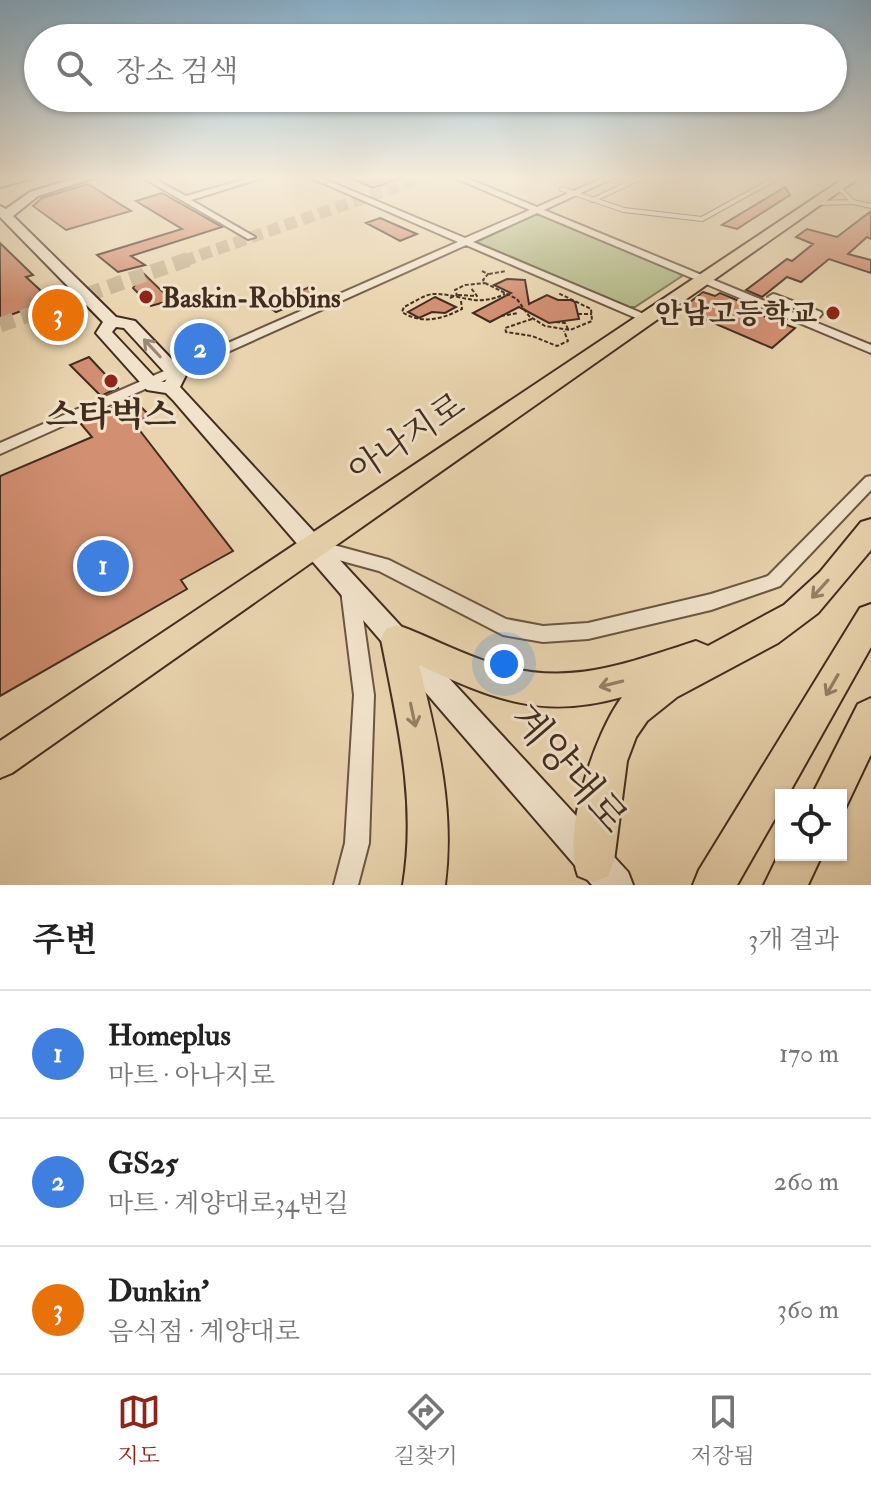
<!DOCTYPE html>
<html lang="ko">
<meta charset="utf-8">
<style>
:root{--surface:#fff;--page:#f2f2f2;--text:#222;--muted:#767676;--line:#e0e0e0;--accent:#8f2418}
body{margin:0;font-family:"IM FELL Double Pica","Noto Serif KR",serif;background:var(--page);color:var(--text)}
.controls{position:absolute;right:24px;bottom:24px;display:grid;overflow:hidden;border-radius:0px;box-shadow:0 2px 6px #0004}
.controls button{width:72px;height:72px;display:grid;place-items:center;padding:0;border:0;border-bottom:2px solid var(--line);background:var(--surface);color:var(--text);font:40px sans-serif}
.you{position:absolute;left:504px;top:664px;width:28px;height:28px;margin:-20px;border:6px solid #fff;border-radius:50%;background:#1a73e8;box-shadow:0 0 0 12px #1a73e833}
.badge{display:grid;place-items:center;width:52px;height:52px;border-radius:50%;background:var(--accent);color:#fff;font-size:26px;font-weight:700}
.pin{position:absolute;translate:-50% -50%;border:4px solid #fff;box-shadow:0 2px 8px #0006}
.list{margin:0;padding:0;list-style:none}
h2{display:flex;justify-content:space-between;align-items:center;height:104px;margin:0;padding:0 32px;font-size:34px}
h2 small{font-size:26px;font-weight:400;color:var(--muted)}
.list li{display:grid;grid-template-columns:52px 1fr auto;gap:24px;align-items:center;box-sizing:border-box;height:128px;padding:0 32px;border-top:2px solid var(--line)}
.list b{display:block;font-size:30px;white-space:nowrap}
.list p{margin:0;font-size:26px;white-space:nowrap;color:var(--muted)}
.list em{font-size:26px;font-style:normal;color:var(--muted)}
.icon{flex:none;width:44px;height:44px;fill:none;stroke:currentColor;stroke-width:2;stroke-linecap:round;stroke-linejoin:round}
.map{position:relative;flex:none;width:871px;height:885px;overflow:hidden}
.search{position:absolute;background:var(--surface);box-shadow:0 2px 6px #0004;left:24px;right:24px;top:24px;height:88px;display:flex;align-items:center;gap:20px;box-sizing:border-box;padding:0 28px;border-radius:44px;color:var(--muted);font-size:30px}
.sheet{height:488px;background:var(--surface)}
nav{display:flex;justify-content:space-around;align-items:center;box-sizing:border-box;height:112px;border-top:2px solid var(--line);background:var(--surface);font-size:22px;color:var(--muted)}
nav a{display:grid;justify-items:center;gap:4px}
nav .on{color:var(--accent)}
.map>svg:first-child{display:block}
.green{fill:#b5bd8c;stroke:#7c7455;stroke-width:2}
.building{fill:#d28f72;stroke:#422c1e;stroke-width:2}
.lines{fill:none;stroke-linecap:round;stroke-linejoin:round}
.secondary-tunnel-far1{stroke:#c8b292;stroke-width:12;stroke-dasharray:12 6;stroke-linecap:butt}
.secondary-tunnel{stroke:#c8b292;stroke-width:15;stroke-dasharray:15 8;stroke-linecap:butt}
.lane-casing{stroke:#6c5642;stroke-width:6}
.street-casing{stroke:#6c5642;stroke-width:4}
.secondary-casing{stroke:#422c1e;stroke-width:4}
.primary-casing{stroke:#422c1e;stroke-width:4}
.highway-casing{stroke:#422c1e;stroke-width:4}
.path{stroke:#422c1e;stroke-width:2;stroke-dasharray:4 2;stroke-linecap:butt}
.lane{stroke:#f1e3cb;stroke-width:4}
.street{fill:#f1e3cb;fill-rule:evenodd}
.secondary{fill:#f1e3cb;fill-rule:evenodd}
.primary{fill:#e9d4af;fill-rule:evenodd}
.highway{fill:#e9d4af;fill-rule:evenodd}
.oneway{stroke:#9a8874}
.oneway2{stroke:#968066}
.poi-dot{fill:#8f2418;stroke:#f1e3cb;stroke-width:3}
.labels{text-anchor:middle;stroke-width:6;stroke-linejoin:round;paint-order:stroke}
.far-poi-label{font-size:28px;font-weight:bold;fill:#422c1e;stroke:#f1e3cb;text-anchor:start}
.poi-label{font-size:34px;font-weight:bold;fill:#422c1e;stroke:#f1e3cb}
.street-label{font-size:34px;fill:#422c1e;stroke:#f1e3cb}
.near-street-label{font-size:40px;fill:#422c1e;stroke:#f1e3cb}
</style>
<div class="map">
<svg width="871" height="885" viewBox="0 0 871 885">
<rect width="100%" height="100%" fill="#e9d4af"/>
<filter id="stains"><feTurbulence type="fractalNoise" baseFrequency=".0025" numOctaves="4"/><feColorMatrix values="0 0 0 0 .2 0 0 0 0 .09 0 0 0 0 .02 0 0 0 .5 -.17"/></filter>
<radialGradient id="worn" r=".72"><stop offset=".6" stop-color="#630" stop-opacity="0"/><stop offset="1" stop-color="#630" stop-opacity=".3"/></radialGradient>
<path class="green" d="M 537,214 L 679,273 L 682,276 L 635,307 L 629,307 L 476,242 Z"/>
<path class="building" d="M 348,177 L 400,177 L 400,179 L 373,188 Z
M 88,184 L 131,211 L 66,230 L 33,206 L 42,198 Z
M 785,187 L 790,195 L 737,229 L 722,225 Z
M 162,193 L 222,227 L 131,256 L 145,265 L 118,272 L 97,255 L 182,229 L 136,201 Z
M 871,211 L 871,239 L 867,237 L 848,254 L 871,260 L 871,273 L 829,259 L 801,282 L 787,277 L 762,297 L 746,290 L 787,259 L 792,261 L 813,244 L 796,237 L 807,229 L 837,237 Z
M 380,218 L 417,234 L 400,241 L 366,223 Z
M 0,243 L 33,275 L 26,277 L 51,300 L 38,312 L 71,313 L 76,328 L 64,332 L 52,321 L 35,326 L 21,311 L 0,319 Z
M 142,272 L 166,295 L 165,302 L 151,306 L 133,288 Z
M 507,279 L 525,280 L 529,304 L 547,295 L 558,300 L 571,300 L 575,302 L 579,319 L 549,323 L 519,307 L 490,322 L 473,313 L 511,293 L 494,285 Z
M 312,286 L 316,295 L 276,312 L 266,305 Z
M 703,292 L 715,296 L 720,293 L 759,309 L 753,312 L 795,328 L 772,348 L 681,309 Z
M 435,297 L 456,307 L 445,313 L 432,312 L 419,318 L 408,312 Z
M 89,357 L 118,388 L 101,396 L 70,365 Z
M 122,403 L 131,412 L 142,408 L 150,416 L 134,423 L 233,551 L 181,580 L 187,589 L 0,696 L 0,476 L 92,437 L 81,424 Z"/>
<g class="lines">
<path class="secondary-tunnel-far1" d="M 183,261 L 424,177"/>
<path class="secondary-tunnel" d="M 0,325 L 189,259"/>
<defs>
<path id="lane" d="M 0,180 L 16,177
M 562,189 L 624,210 L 702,219 L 778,177
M 593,200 L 642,177
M 853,202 L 871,206
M 816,203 L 853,202 L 839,188"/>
<path id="street" d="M 142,177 L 151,177 L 186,196 L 253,177 L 265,177 L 191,200 L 255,237 L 248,239 Z
M 309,177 L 319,177 L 465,238 L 530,210 L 453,177 L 464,177 L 537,207 L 605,177 L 615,177 L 544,210 L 806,318 L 810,315 L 768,297 L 773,294 L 777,295 L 821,312 L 822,314 L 815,322 L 871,345 L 871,353 L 537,213 L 473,242 L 651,317 L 651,321 L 643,321 L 466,245 L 0,454 L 0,443 L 458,242 Z
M 871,476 L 871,490 L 780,586 L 711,610 L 588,639 L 543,642 L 503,635 L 379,571 L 309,552 L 307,547 L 309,542 L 315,540 L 389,560 L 506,619 L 543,626 L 588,623 L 711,594 L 768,576 L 866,477 Z
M 350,583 L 356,585 L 359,590 L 374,695 L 369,843 L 358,885 L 334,885 L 345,843 L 354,695 L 341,590 L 344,585 Z"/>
<path id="secondary" d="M 18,177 L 38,177 L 0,187 L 0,181 Z
M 78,177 L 97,177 L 38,196 L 13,216 L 116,317 L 135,321 L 183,371 L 186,375 L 180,387 L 628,872 L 633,885 L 592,885 L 173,400 L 166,393 L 147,390 L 96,333 L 103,322 L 0,217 L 0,206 L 6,209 L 30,192 ZM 116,327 L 124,328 L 168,376 L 165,382 L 158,381 L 112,332 Z"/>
<path id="primary" d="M 846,177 L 860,177 L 12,773 L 0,778 L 0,741 Z"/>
<path id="highway" d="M 871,519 L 871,550 L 818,613 L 778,643 L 677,697 L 647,721 L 636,737 L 627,761 L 614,861 L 608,876 L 593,882 L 578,876 C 561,833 595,733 622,697 C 541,720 493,699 419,665 C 437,739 455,808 445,885 L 403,885 C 417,801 397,722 381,639 L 386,629 L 397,625 C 428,636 457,652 488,662 C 566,688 621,665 696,641 L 708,646 L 784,605 L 820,572 L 861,522 Z
M 871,604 L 871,647 L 788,795 L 781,795 L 781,808 L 737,885 L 693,885 L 699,870 L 860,608 Z
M 871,698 L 871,754 L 845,809 L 841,810 L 841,795 L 812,795 L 858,704 Z
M 781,850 L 781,855 L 822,855 L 808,885 L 764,885 Z"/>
</defs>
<use href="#lane" class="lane-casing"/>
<use href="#street" class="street-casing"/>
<use href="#secondary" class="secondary-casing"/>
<use href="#primary" class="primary-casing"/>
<use href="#highway" class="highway-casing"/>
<path class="path" d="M 482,271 L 488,274 L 483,280 L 485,283 L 517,299 L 529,316 L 545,326 L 570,330 L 592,321 L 591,309 L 558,293
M 489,274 L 506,271
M 458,295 L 477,296 L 471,288
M 450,298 L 457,295 L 455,290 L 465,285 L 485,283
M 461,301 L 462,309 C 442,319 422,325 402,312 L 404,307 C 413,303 425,294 434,294 C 463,294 475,308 505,294
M 578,314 L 592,314
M 501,316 L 518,313
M 532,319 L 505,328 L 506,332 L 532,336 L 557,346 L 568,341 L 564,331
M 556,322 L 565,323 L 568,329"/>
<use href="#lane" class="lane"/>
<use href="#street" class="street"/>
<use href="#secondary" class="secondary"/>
<use href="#primary" class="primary"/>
<use href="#highway" class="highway"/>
</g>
<defs><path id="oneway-shaft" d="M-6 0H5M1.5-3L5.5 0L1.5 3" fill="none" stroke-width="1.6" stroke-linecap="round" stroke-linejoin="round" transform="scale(2)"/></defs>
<use class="oneway" href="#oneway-shaft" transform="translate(152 348) rotate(-133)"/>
<g class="oneway2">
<use href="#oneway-shaft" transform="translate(820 589) rotate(132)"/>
<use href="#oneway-shaft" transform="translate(611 684) rotate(166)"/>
<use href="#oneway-shaft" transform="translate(832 685) rotate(120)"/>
<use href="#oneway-shaft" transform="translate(413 715) rotate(78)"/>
</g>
<linearGradient id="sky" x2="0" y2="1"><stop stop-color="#89b5d4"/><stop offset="0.59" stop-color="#f5ecdb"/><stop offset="1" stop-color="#f5ecdb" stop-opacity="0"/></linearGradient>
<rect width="871" height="301" fill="url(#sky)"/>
<g class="poi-dot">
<circle cx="146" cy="297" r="8"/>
<circle cx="833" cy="313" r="8"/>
<circle cx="111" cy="381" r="8"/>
</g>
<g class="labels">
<g class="far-poi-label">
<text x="162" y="307">Baskin-Robbins</text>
<text x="817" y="323" text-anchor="end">안남고등학교</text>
</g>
<g class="poi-label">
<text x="111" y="426">스타벅스</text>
</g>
<g class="street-label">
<text transform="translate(406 437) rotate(-34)" y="12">아나지로</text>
</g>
<g class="near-street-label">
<text transform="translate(570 768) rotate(49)" y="14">계양대로</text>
</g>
</g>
<rect width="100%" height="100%" filter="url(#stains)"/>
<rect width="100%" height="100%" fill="url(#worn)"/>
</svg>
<div class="controls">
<button><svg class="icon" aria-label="locate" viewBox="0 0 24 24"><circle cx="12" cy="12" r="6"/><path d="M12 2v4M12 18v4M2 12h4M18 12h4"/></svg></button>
</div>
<div class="you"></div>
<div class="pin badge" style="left:103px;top:566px;background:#3f7fe0">1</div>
<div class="pin badge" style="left:200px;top:349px;background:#3f7fe0">2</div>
<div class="pin badge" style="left:58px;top:315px;background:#e8710a">3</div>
<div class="search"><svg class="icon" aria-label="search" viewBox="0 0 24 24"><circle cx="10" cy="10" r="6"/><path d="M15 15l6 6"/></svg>장소 검색</div>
</div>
<section class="sheet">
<h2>주변<small>3개 결과</small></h2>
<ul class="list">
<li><span class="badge" style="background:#3f7fe0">1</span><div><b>Homeplus</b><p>마트 · 아나지로</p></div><em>170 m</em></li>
<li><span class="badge" style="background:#3f7fe0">2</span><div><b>GS25</b><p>마트 · 계양대로34번길</p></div><em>260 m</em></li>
<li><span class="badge" style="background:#e8710a">3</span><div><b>Dunkin'</b><p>음식점 · 계양대로</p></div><em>360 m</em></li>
</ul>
</section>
<nav>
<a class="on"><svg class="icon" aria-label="map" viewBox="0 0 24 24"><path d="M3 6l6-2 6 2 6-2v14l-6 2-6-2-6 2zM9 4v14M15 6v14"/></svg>지도</a>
<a><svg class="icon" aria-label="directions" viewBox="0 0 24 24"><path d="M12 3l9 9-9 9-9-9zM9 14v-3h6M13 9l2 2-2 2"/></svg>길찾기</a>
<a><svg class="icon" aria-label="saved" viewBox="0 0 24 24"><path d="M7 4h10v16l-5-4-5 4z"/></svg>저장됨</a>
</nav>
